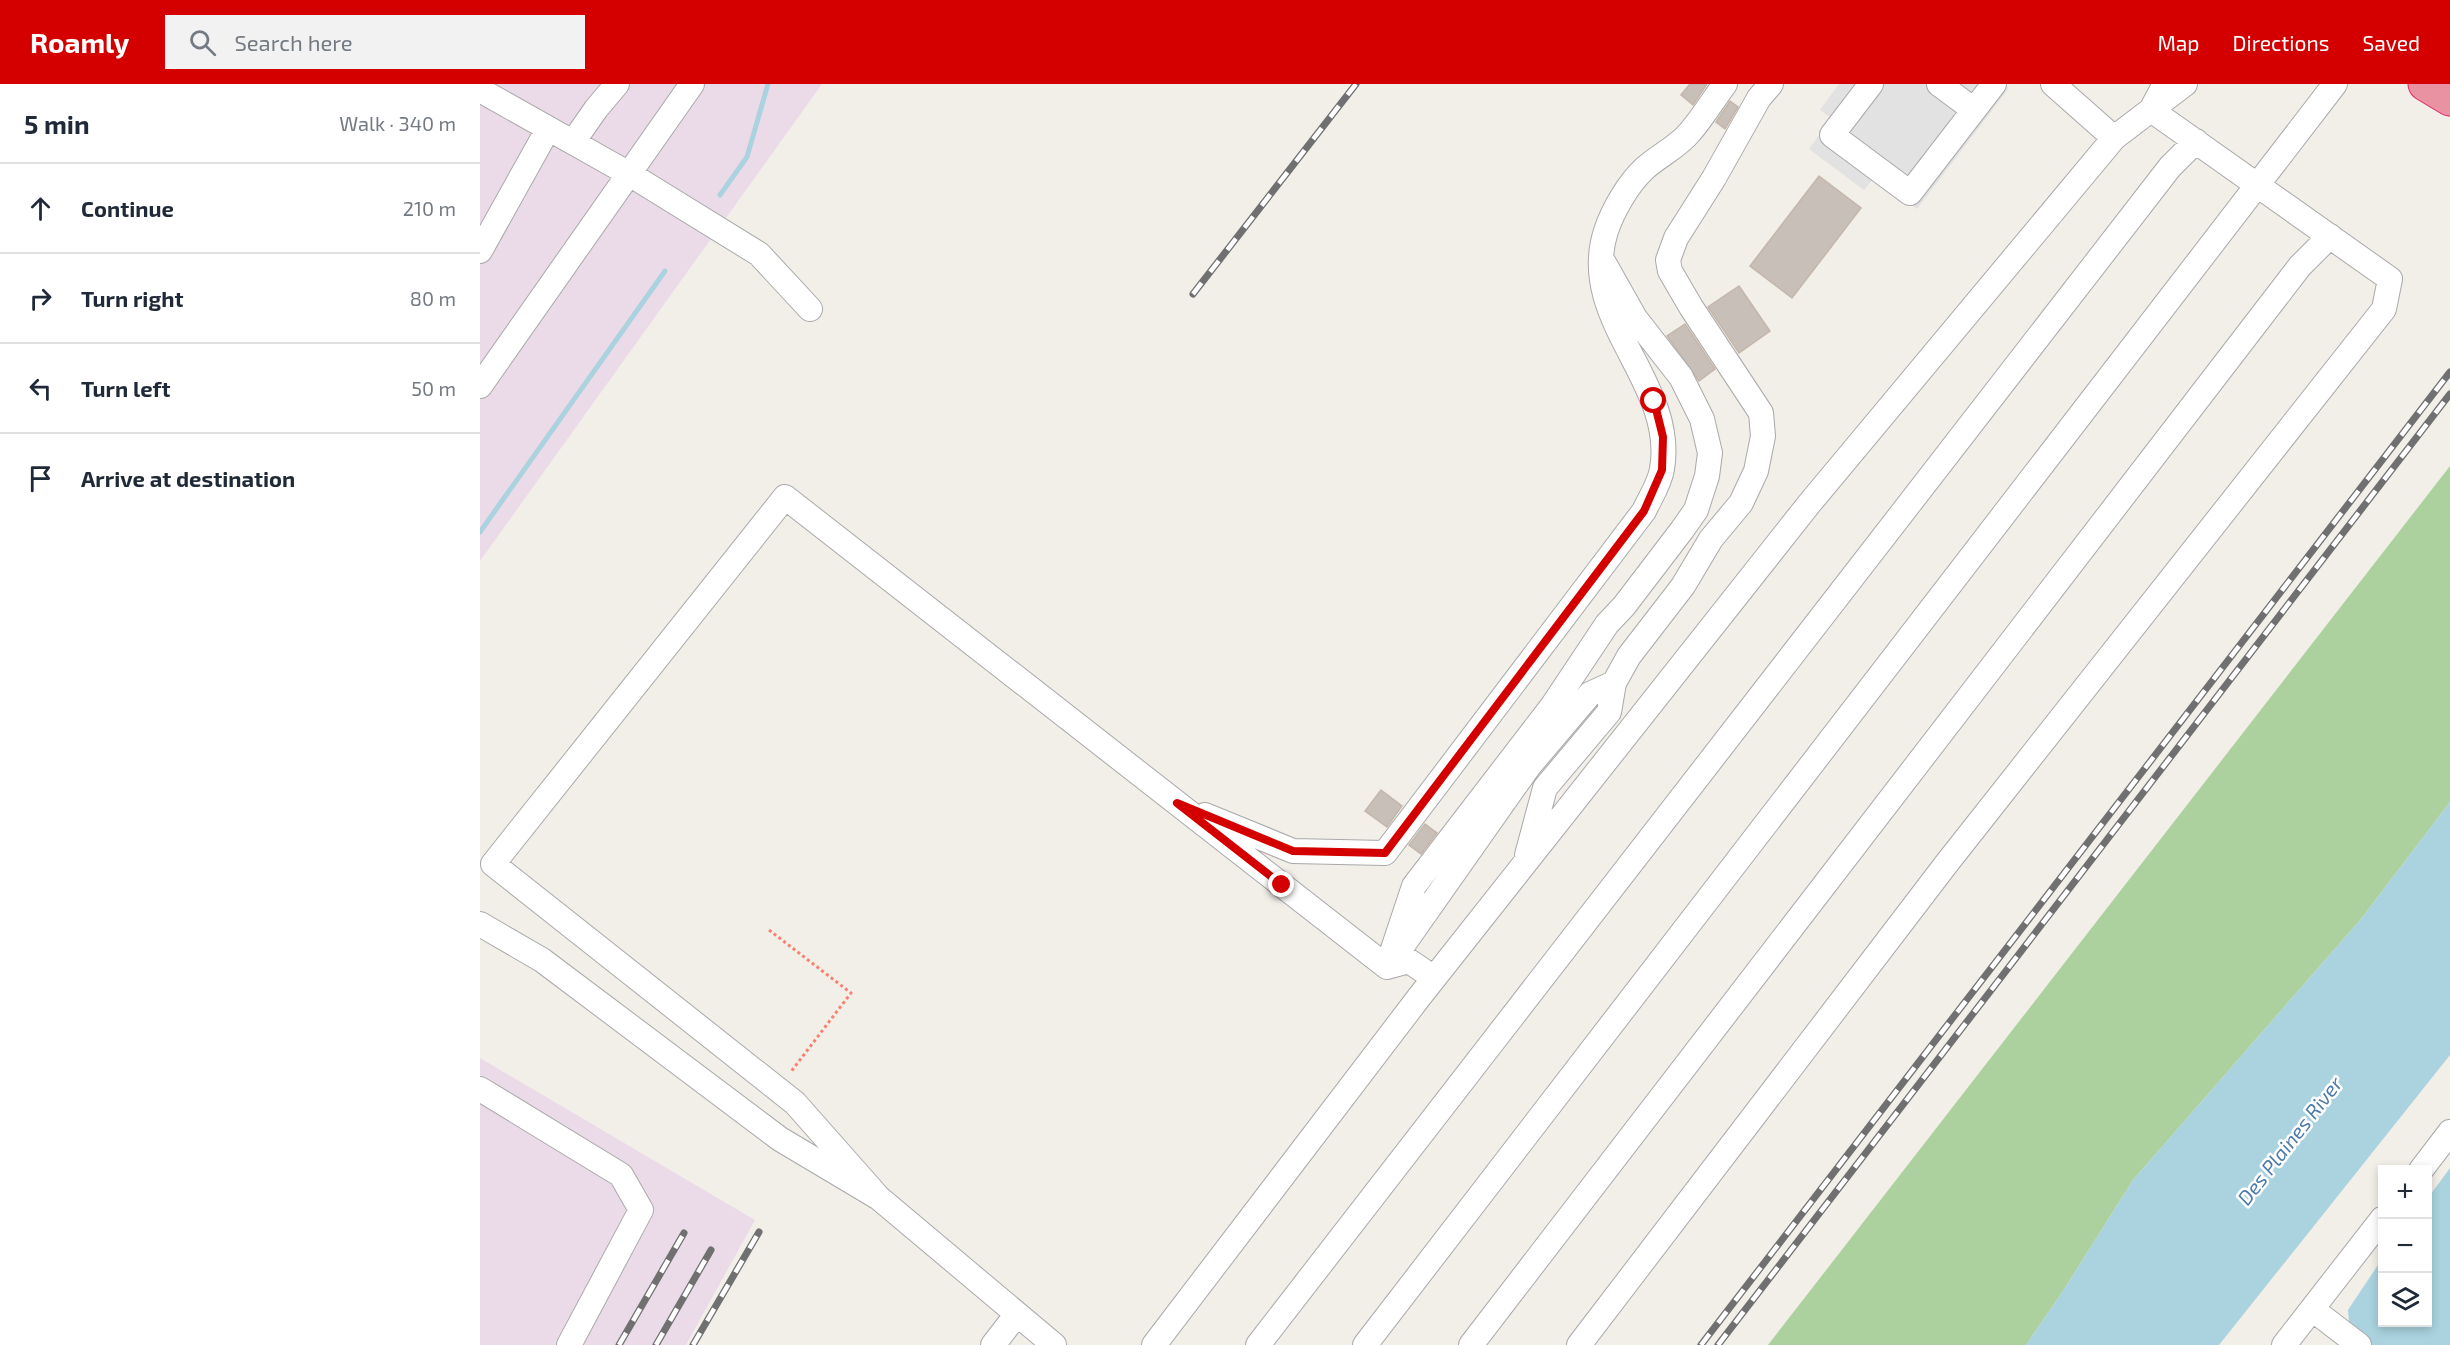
<!DOCTYPE html>
<meta charset="utf-8">
<style>
:root{--surface:#fff;--page:#f2f2f3;--text:#1f2937;--muted:#747a83;--line:#e0e1e3;--accent:#d40000}
body{margin:0;font-family:"Exo 2",sans-serif;background:var(--page);color:var(--text)}
.controls{position:absolute;right:18px;bottom:18px;display:grid;overflow:hidden;border-radius:0px;box-shadow:0 3px 9px #0003}
.controls button{width:54px;height:54px;display:grid;place-items:center;padding:0;border:0;border-bottom:2px solid var(--line);background:var(--surface);color:var(--text);font:30px sans-serif}
.stop{position:absolute;width:18px;height:18px;margin:-14px;border:4px solid #d40000;border-radius:50%;background:#fff}
.stop.end{background:#d40000;border-color:#fff;box-shadow:0 2px 6px #0008}
.list{margin:0;padding:0;list-style:none}
h2{display:flex;justify-content:space-between;align-items:center;height:78px;margin:0;padding:0 24px;font-size:26px}
h2 small{font-size:20px;font-weight:400;color:var(--muted)}
.list li{display:grid;grid-template-columns:39px 1fr auto;gap:18px;align-items:center;box-sizing:border-box;height:90px;padding:0 24px;border-top:2px solid var(--line)}
.list b{display:block;font-size:22px;white-space:nowrap}
.list em{font-size:20px;font-style:normal;color:var(--muted)}
.icon{flex:none;width:33px;height:33px;fill:none;stroke:currentColor;stroke-width:2;stroke-linecap:round;stroke-linejoin:round}
.map{position:relative;flex:none;width:1970px;height:1261px;overflow:hidden}
header{display:flex;align-items:center;gap:36px;box-sizing:border-box;height:84px;padding:0 30px;background:var(--accent);color:#fff}
header strong{font-size:28px}
nav{display:flex;gap:33px;margin-inline-start:auto;font-size:21px}
.search{width:420px;height:54px;background:var(--page);display:flex;align-items:center;gap:15px;box-sizing:border-box;padding:0 21px;border-radius:0px;color:var(--muted);font-size:22px}
main{display:flex}
aside{flex:1;background:var(--surface)}
.map>svg:first-child{display:block}
.industrial{fill:#ebdbe8}
.forest{fill:#add19e}
.parking{fill:#e2e2e2}
.water{fill:#aad3df}
.lines{fill:none;stroke-linecap:round;stroke-linejoin:round}
.stream{stroke:#aad3df;stroke-width:5}
.building{fill:#c7bfb8;stroke:#c4b6ab;stroke-width:1.5}
.minor-casing{stroke:#a9a9a9;stroke-width:26}
.highway-casing{stroke:#dc2a67;stroke-width:35}
.path{stroke:#fa8072;stroke-width:3;stroke-dasharray:3 3;stroke-linecap:butt}
.minor{stroke:#fff;stroke-width:24}
.highway{stroke:#e892a2;stroke-width:33}
.rail-casing{stroke:#707070;stroke-width:7}
.rail{stroke:#fff;stroke-width:4.5;stroke-dasharray:14;stroke-linecap:butt}
.route{stroke:#d40000;stroke-width:8}
.labels{text-anchor:middle;stroke-width:5;stroke-linejoin:round;paint-order:stroke}
.water-label{font-size:20px;font-style:italic;fill:#4a7aab;stroke:#fff}
</style>
<header>
<strong>Roamly</strong>
<div class="search"><svg class="icon" aria-label="search" viewBox="0 0 24 24"><circle cx="10" cy="10" r="6"/><path d="M15 15l6 6"/></svg>Search here</div>
<nav><a>Map</a><a>Directions</a><a>Saved</a></nav>
</header>
<main>
<aside>
<h2>5 min<small>Walk · 340 m</small></h2>
<ul class="list">
<li><svg class="icon" aria-label="ahead" viewBox="0 0 24 24"><path d="M12 20V5M6 11l6-6 6 6"/></svg><div><b>Continue</b></div><em>210 m</em></li>
<li><svg class="icon" aria-label="right" viewBox="0 0 24 24"><path d="M7 20v-9h11M14 6l5 5-5 5"/></svg><div><b>Turn right</b></div><em>80 m</em></li>
<li><svg class="icon" aria-label="left" viewBox="0 0 24 24"><path d="M17 20v-9H6M10 6l-5 5 5 5"/></svg><div><b>Turn left</b></div><em>50 m</em></li>
<li><svg class="icon" aria-label="arrive" viewBox="0 0 24 24"><path d="M6 21V4h12l-3 4 3 4H6"/></svg><div><b>Arrive at destination</b></div></li>
</ul>
</aside>
<div class="map">
<svg width="1970" height="1261" viewBox="0 0 1970 1261">
<rect width="100%" height="100%" fill="#f2efe9"/>
<path class="industrial" d="M 0,0 L 342,0 L 0,477 Z
M 0,974 L 275,1136 L 206,1261 L 0,1261 Z"/>
<path class="forest" d="M 1970,382 L 1970,718 L 1881,835 L 1653,1096 L 1583,1207 L 1546,1261 L 1288,1261 Z"/>
<path class="parking" d="M 1359,0 L 1524,0 L 1529,4 L 1437,125 L 1394,94 L 1384,106 L 1329,65 L 1351,34 L 1340,26 Z"/>
<path class="water" d="M 1970,718 L 1970,971 L 1739,1261 L 1546,1261 L 1583,1207 L 1653,1096 L 1881,835 Z
M 1970,1084 L 1970,1261 L 1871,1261 L 1868,1226 L 1902,1175 L 1902,1238 L 1948,1238 L 1948,1114 Z"/>
<g class="lines">
<path class="stream" d="M 240,111 L 267,73 L 288,0
M 0,448 L 185,187"/>
</g>
<path class="building" d="M 1210,0 L 1227,0 L 1213,21 L 1201,11 Z
M 1250,17 L 1258,23 L 1245,45 L 1236,38 Z
M 1339,92 L 1381,124 L 1312,214 L 1270,182 Z
M 1259,202 L 1290,247 L 1259,269 L 1228,223 Z
M 1205,240 L 1235,285 L 1219,297 L 1187,252 Z
M 901,706 L 922,722 L 907,743 L 885,727 Z
M 945,740 L 957,749 L 941,770 L 929,761 Z"/>
<g class="lines">
<defs>
<path id="minor" d="M 1391,0 L 1352,51 L 1430,109 L 1514,0
M 1459,0 L 1494,26
M 1573,0 L 1634,54
M 0,6 L 151,91 L 279,170 L 330,225
M 93,58 L 116,25 L 137,0
M 0,167 L 68,45
M 0,302 L 212,0
M 725,731 L 813,767 L 905,769 L 1164,427 C 1170,414 1180,399 1182,385 C 1197,298 1097,235 1126,147 C 1133,126 1148,100 1164,85 C 1178,72 1198,63 1210,48 C 1223,33 1233,16 1245,0
M 1047,771 L 1065,704 L 1129,628 L 1134,599 L 1149,572 L 1203,502 L 1231,455 L 1261,419 L 1276,387 L 1283,352 L 1281,329 L 1211,223 L 1190,187 L 1188,176 L 1196,154 L 1234,94 L 1279,14 L 1291,0
M 0,840 L 62,876 L 300,1055 L 399,1114 L 574,1261
M 923,861 L 1049,682 L 1110,610 L 1134,599
M 907,883 L 934,802 L 1073,621 L 1127,540 L 1144,522 L 1202,446 L 1216,426 L 1227,392 L 1230,369 L 1222,335 L 1201,293 L 1155,234 L 1124,179
M 0,1005 L 141,1091 L 161,1126 L 89,1261
M 1941,1086 L 1970,1048
M 399,1114 L 315,1019 L 13,780 L 305,413 L 907,883 L 929,877 L 954,894
M 1832,1225 L 1879,1261
M 513,1261 L 537,1230
M 674,1261 L 940,912 L 1329,420 L 1634,54 L 1705,0
M 778,1261 L 1690,83 L 1716,57
M 885,1261 L 1855,0
M 991,1261 L 1820,182 L 1850,152
M 1099,1261 L 1467,779 L 1904,225 L 1910,195 L 1671,26 L 1685,0
M 1804,1261 L 1902,1135"/>
<path id="highway" d="M 1945,0 L 1970,15"/>
</defs>
<use href="#minor" class="minor-casing"/>
<use href="#highway" class="highway-casing"/>
<path class="path" d="M 289,846 L 371,909 L 310,989"/>
<use href="#minor" class="minor"/>
<use href="#highway" class="highway"/>
<defs>
<path id="rail" d="M 713,210 L 876,0
M 139,1261 L 204,1149
M 176,1261 L 231,1166
M 213,1261 L 279,1148
M 1221,1261 L 1970,288
M 1238,1261 L 1970,310"/>
</defs>
<use href="#rail" class="rail-casing"/>
<use href="#rail" class="rail"/>
</g>
<g class="lines">
<path class="route" d="M 802,801 L 697,719 L 813,767 L 905,769 L 1164,427 L 1182,386 L 1183,353 L 1174,317"/>
</g>
<g class="labels">
<g class="water-label">
<text transform="translate(1810 1057) rotate(-52)" y="7">Des Plaines River</text>
</g>
</g>
</svg>
<div class="controls">
<button>+</button>
<button>−</button>
<button><svg class="icon" aria-label="layers" viewBox="0 0 24 24"><path d="M12 4l9 5-9 5-9-5zM3 14l9 5 9-5"/></svg></button>
</div>
<div class="stop" style="left:1174px;top:317px"></div>
<div class="stop end" style="left:802px;top:801px"></div>
</div>
</main>
